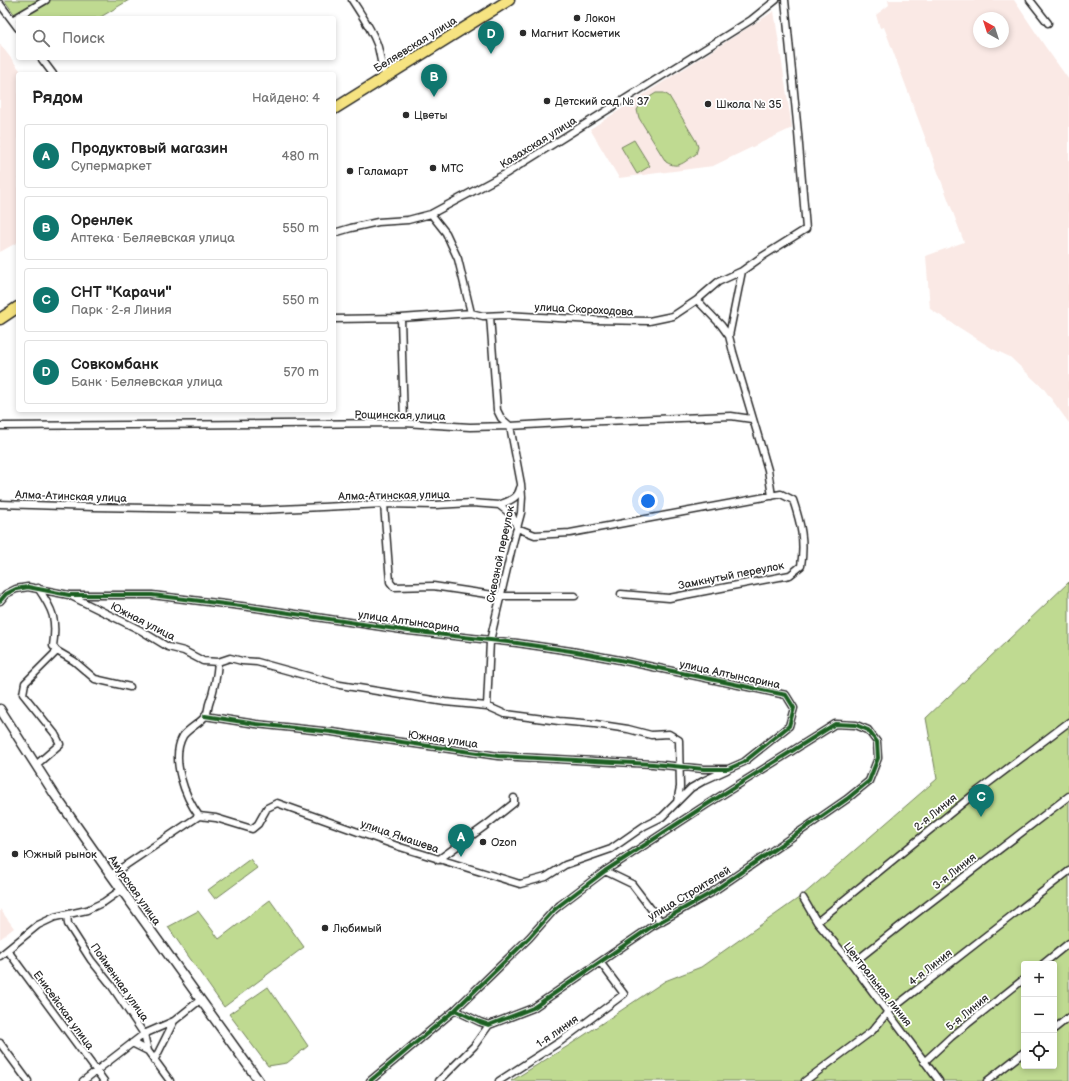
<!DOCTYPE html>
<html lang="ru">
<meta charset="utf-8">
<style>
:root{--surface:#fff;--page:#f6f6f6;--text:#222;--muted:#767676;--line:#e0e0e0;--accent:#0f766e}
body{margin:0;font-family:"Balsamiq Sans",sans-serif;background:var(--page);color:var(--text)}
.controls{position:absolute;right:12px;bottom:12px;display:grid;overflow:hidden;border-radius:4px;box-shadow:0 2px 6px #0003}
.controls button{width:36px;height:36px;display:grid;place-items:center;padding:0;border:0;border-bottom:1px solid var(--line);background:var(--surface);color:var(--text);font:20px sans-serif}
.compass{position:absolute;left:973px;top:12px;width:36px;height:36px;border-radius:50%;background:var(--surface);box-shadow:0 2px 6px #0003;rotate:321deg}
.you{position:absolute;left:648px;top:501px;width:14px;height:14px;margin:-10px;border:3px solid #fff;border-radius:50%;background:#1a73e8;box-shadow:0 0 0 6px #1a73e833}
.badge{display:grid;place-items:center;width:26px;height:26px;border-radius:50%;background:var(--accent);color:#fff;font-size:13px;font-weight:700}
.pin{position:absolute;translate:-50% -33px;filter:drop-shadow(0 1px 2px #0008)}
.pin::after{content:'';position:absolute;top:21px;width:14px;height:12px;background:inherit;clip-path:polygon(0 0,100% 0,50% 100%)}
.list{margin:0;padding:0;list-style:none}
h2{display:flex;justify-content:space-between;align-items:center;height:52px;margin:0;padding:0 16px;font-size:17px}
h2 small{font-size:13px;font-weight:400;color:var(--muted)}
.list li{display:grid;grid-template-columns:26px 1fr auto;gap:12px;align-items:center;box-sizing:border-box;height:64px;margin:0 8px 8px;padding:0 8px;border:1px solid var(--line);border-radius:4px}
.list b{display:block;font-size:15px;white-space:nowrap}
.list p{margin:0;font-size:13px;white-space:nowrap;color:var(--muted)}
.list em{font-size:13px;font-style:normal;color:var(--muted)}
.icon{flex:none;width:22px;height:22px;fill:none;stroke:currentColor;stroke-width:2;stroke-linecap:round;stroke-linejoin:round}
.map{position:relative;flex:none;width:1069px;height:1081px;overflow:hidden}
.search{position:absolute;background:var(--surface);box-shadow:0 2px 6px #0003;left:16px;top:16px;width:320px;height:44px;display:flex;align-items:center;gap:10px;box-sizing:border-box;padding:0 14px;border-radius:4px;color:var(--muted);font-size:15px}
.panel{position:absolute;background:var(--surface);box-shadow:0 2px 6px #0003;left:16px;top:72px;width:320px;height:340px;border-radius:4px}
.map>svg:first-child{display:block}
.built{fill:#fae9e5;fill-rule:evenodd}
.green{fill:#bfda91;stroke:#75825e;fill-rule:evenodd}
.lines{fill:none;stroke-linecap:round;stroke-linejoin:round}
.minor-casing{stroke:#2b2b2b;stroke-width:9}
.tertiary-casing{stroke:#2b2b2b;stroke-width:11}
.primary-casing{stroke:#2b2b2b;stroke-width:13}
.minor{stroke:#fff;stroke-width:6}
.tertiary{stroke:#fff;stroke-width:8}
.primary{stroke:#f6e381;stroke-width:10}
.cycleway-casing{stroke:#fff;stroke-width:6}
.cycleway{stroke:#1b5e20;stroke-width:4}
.poi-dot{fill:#2b2b2b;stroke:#fff;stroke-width:1.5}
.labels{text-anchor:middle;stroke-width:3.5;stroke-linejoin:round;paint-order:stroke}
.poi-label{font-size:11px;fill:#2b2b2b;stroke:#fff;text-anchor:start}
.street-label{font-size:11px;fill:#2b2b2b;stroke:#fff}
</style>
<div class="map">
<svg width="1069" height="1081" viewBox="0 0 1069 1081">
<rect width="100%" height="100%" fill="#fff"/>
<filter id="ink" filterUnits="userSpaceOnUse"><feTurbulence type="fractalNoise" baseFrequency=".025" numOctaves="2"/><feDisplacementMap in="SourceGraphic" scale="8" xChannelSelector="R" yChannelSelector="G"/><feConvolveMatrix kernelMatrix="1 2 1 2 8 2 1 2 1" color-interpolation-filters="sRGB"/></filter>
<g filter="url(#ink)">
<path class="built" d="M 888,0 L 1014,0 L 1044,45 L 1069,80 L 1069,423 L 1044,389 L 1010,357 L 993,349 L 930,309 L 926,256 L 964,242 L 884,27 L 880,28 L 876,15 L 889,5 ZM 979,18 L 1003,18 L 1003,42 L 979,42 Z
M 774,11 L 792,128 L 713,166 L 619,178 L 590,129 Z
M 0,44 L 23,74 L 18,74 L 18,242 L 0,252 Z
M 0,909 L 14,928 L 0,939 Z"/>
<path class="green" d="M 4,0 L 129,0 L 99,18 L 18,18 L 18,19 Z
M 656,93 L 664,93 L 669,96 L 696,141 L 698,147 L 696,154 C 685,161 679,170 666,162 L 639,118 L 637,110 L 642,102 Z
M 634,140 L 650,166 L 637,174 L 621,147 Z
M 1069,582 L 1069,1081 L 511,1081 L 568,1046 L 665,981 L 701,967 L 803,895 L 937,779 L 926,718 ZM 1024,964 L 1054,964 L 1054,1066 L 1024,1066 Z
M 250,859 L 257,868 L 215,899 L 208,890 Z
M 270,900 L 304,947 L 224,1007 L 168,927 L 198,911 L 219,939 Z
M 268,987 L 308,1046 L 287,1063 L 268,1066 L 229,1014 Z"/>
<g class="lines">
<defs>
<path id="minor" d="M 352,0 C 361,14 371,28 377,44 C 381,55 380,66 386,76
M 1030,0 L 1048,23
M 0,4 L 18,28
M 12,20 L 46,0
M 41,58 L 53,74
M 431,214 L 446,233 L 458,259 L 471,313
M 334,233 L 351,228 L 378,222 L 408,220 L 431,214 L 507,173 L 751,20 L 776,0
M 697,300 L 721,325 L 729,336 L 733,352 L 759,439 L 768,470 L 772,496
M 401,318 L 404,423
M 334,319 L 401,318 L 471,313 L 483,316 L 505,315 L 594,320 L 649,321 L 673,316 L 697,300 L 718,282 L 742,271 L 763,256 L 806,229 L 798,133 L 785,0
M 729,336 L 742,271
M 0,426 L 404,423 L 470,427 L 510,426 L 579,422 L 731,416 L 752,419
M 0,504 L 94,507 L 260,510 L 384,504 L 435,505 L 472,503 L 499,505 L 512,515 L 517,528 L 535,535 L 570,533 L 781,494 L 793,500 C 801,524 805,541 801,566 L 790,575 L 669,598 L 621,594
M 384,504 L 390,582 L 394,587 L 433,586 L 500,596 L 575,596
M 499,505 C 508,501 518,499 520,488
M 38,588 C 53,610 57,619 53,646 L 57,651
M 71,596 L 140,630 L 168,647 L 184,651 L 203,661 L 218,662 L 230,658 L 242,661 L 257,662 L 340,685 L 445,702 L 487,706 L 505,714 L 559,721 L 595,724 L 628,729 L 651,735 L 669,734 L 679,740 L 680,787 L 677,802
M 0,601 L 6,594 L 16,589 L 28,587 L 69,595 L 152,595 L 249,607 L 409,631 L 517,643 L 571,651 L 620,660 L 786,695 L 794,708 L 789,726 L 744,762 L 728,769 L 704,769 L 653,764 L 498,756 L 332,732 L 256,724 L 205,716
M 487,706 L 490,641 L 514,539 L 521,513 L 522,497 L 521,484 L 510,426 L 501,418 L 497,410 L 490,316
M 36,765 L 60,744 L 55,734 L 23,694 L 25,683 L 57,651 L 74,661 L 95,679 L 130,687
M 199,816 C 185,797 170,759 183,736 C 189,728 201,723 206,715 C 208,712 208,707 209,704 C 214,690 217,677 218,662
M 438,860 L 485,826 L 514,803 L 514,798
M 605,871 L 632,884 L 661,922
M 111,875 L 199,816 L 216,818 L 252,829 L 258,824 L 267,808 L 277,803 L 400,847 L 520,884 L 546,877 L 565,865 L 611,849 L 644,826 L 662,817 L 691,788 L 705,780 L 727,770
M 803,898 L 817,922 L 852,964 L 939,1081
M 67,915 L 68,924 L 73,932 L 91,960 L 111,985 L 144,1034 L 148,1051 L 170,1081
M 817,922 L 979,790 L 1069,722
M 8,951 L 104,1081
M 0,956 L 38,925 L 55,917 L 87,910 L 104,902 L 121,890
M 852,964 L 905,922 L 1069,796
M 1043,964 L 1069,943
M 1054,1029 L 1069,1017
M 0,1043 L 28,1081
M 132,1043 L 148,1051
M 154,1061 L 174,1021
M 924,1062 L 951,1037 L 1024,979
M 83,1081 L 144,1034 L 174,1021 L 200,1000
M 370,1081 L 455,1010 L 529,938 L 554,910 L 560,905 L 605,871 L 706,805 L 835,724 L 856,725 L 868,730 L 877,742 L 878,758 L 869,781 L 847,799 L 711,893 L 651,927 L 533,1008 L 489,1025 L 480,1022 L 455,1010
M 439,1081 L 474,1046 L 489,1025
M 499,1081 L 561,1041 L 624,994 L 600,962
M 805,1081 L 872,1031 L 888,1012 L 1069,871
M 987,1081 L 1024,1052"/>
<path id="tertiary" d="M 0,709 L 55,795 L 111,875 L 259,1081"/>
<path id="primary" d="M 334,109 L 509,0
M 0,319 L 18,307"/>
</defs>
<use href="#minor" class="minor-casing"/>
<use href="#tertiary" class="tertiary-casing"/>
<use href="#primary" class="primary-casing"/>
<use href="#minor" class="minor"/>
<use href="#tertiary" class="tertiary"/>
<use href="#primary" class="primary"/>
<defs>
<path id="cycleway" d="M 0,601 L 6,594 L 16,589 L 28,587 L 69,595 L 152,595 L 249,607 L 409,631 L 517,643 L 571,651 L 620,660 L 786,695 L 794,708 L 789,726 L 744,762 L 728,769 L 704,769 L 653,764 L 498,756 L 332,732 L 256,724 L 205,716
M 370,1081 L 455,1010 L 529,938 L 554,910 L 560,905 L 605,871 L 706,805 L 835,724 L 856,725 L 868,730 L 877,742 L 878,758 L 869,781 L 847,799 L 711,893 L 651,927 L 533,1008 L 489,1025 L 480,1022 L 455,1010"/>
</defs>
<use href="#cycleway" class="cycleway-casing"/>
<use href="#cycleway" class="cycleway"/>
</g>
</g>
<g class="poi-dot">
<circle cx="577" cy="18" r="4"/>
<circle cx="523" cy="33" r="4"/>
<circle cx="547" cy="101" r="4"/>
<circle cx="708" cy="104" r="4"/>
<circle cx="406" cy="115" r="4"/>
<circle cx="433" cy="168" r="4"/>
<circle cx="350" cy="171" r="4"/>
<circle cx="483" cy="842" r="4"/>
<circle cx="15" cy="854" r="4"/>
<circle cx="325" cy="928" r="4"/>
</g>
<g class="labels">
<g class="poi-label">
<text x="585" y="22">Локон</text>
<text x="531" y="37">Магнит Косметик</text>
<text x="555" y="105">Детский сад № 37</text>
<text x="716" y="108">Школа № 35</text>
<text x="414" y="119">Цветы</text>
<text x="441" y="172">МТС</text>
<text x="358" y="175">Галамарт</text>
<text x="491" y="846">Ozon</text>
<text x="23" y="858">Южный рынок</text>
<text x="333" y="932">Любимый</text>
</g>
<g class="street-label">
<text transform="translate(415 44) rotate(-32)" y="4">Беляевская улица</text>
<text transform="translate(538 142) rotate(-32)" y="4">Казахская улица</text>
<text transform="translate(584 309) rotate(3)" y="4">улица Скороходова</text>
<text transform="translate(400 415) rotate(1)" y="4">Рощинская улица</text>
<text transform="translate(394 495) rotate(-1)" y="4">Алма-Атинская улица</text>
<text transform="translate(71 496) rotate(2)" y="4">Алма-Атинская улица</text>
<text transform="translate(500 554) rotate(-78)" y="4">Сквозной переулок</text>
<text transform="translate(731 575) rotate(-11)" y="4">Замкнутый переулок</text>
<text transform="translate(143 621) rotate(27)" y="4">Южная улица</text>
<text transform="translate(409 621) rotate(8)" y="4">улица Алтынсарина</text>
<text transform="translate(730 674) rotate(12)" y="4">улица Алтынсарина</text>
<text transform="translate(443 739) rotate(8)" y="4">Южная улица</text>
<text transform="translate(935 812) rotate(-39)" y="4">2-я Линия</text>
<text transform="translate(400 836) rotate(19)" y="4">улица Ямашева</text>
<text transform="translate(954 871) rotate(-38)" y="4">3-я Линия</text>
<text transform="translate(135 890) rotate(55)" y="4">Амурская улица</text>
<text transform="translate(689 893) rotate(-31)" y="4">улица Строителей</text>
<text transform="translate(930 967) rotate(-38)" y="4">4-я Линия</text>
<text transform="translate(120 982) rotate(55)" y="4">Пойменная улица</text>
<text transform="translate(878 984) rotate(52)" y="4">Центральная линия</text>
<text transform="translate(64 1010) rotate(54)" y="4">Енисейская улица</text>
<text transform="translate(967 1012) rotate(-39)" y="4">5-я Линия</text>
<text transform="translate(557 1031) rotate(-35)" y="4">1-я линия</text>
</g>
</g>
</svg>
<div class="controls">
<button>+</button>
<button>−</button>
<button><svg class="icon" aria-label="locate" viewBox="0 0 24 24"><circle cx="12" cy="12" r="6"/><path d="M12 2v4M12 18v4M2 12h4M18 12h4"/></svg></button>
</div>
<svg class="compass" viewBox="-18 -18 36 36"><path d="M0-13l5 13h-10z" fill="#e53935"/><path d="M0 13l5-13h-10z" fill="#767676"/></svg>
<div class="you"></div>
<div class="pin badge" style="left:461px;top:857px">A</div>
<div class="pin badge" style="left:434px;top:97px">B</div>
<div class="pin badge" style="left:981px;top:817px">C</div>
<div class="pin badge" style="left:491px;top:54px">D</div>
<div class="search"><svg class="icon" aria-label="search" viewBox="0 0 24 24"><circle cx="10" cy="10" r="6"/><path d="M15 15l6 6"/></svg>Поиск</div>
<section class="panel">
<h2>Рядом<small>Найдено: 4</small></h2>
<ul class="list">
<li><span class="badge">A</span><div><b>Продуктовый магазин</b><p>Супермаркет</p></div><em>480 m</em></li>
<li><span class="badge">B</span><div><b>Оренлек</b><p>Аптека · Беляевская улица</p></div><em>550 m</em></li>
<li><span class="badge">C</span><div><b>СНТ &quot;Карачи&quot;</b><p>Парк · 2-я Линия</p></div><em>550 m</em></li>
<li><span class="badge">D</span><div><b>Совкомбанк</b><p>Банк · Беляевская улица</p></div><em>570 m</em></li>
</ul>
</section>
</div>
